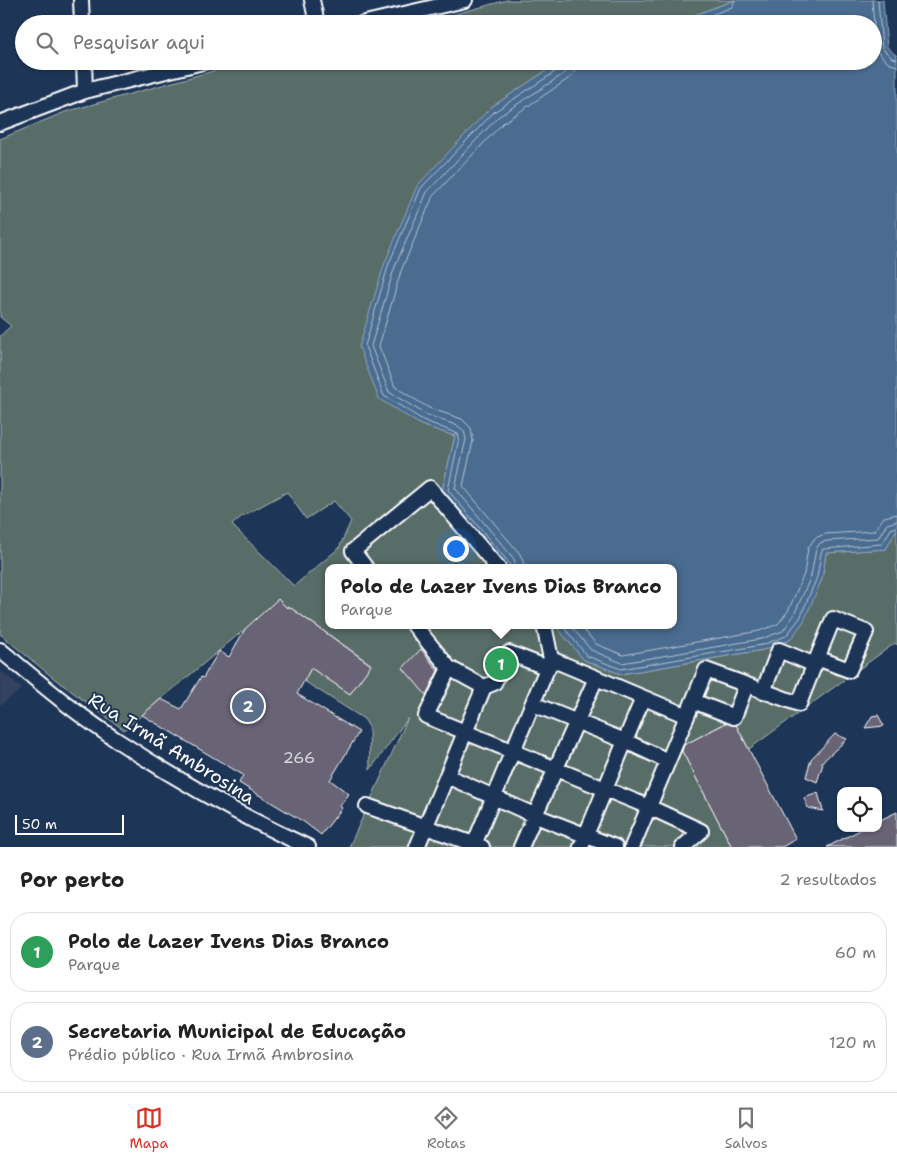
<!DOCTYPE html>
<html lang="pt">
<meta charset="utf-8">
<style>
:root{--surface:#fff;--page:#f6f6f6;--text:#222;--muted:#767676;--line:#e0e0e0;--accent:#d93025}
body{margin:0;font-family:"Shantell Sans",sans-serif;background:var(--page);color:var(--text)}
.controls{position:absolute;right:15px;bottom:15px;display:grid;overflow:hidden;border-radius:10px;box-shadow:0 1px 4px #0004}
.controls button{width:45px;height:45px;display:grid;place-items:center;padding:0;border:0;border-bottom:1px solid var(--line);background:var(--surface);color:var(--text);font:25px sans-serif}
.scale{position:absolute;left:15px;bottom:12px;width:109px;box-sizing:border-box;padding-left:5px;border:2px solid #fff;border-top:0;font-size:14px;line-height:18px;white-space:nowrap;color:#fff;-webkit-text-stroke:4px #1d3557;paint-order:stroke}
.you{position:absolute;left:455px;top:548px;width:18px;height:18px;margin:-12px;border:4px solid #fff;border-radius:50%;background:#1a73e8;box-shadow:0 0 0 8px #1a73e833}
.badge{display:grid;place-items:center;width:32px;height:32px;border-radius:50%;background:var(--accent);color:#fff;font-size:16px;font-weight:700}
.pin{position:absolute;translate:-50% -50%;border:2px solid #fff;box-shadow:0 1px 5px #0006}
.popup{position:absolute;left:325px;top:564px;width:352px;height:65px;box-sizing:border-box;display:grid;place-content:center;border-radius:10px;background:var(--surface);filter:drop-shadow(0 1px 4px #0005);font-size:16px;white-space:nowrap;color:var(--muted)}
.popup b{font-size:19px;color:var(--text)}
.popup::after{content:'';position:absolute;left:50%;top:100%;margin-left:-10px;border:10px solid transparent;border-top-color:var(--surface)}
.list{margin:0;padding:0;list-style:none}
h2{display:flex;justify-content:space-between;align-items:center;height:65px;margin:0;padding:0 20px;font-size:21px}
h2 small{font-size:16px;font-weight:400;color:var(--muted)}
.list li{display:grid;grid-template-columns:32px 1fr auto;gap:15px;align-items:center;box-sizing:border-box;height:80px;margin:0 10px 10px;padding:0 10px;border:1px solid var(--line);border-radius:20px}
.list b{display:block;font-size:19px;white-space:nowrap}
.list p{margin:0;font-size:16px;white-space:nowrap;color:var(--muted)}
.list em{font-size:16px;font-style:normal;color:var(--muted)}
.icon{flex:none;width:28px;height:28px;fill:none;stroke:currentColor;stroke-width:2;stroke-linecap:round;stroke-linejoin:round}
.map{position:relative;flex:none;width:897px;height:847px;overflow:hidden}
.search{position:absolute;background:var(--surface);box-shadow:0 1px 4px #0004;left:15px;right:15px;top:15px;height:55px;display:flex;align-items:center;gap:12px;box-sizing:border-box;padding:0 18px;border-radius:28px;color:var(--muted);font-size:19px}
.sheet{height:245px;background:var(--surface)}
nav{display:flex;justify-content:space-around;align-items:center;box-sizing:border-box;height:70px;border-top:1px solid var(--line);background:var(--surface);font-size:14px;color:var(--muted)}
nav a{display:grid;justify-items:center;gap:2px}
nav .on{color:var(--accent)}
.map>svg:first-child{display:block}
.built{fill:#344360}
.green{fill:#586d68;stroke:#acb6b4;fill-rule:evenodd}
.water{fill:#496c90;stroke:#92a7bc}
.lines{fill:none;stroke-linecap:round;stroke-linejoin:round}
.shore{stroke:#b6c4d3;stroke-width:1}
.building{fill:#686375;stroke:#fff}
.street-casing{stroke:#fff;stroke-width:18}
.street{stroke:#1d3557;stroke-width:14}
.labels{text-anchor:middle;stroke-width:4;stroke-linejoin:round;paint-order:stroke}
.number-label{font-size:16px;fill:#d9d8dc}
.street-label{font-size:19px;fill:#fff;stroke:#1d3557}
</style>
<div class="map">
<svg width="897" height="847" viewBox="0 0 897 847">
<rect width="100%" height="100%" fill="#1d3557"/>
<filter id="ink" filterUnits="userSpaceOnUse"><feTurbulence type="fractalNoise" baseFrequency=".02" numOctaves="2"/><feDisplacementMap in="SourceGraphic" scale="10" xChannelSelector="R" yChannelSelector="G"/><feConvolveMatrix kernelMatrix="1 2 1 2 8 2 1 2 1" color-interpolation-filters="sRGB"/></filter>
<g filter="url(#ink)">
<path class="built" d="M 0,670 L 22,689 L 0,705 Z"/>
<path class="green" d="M 507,0 L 735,0 L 670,24 L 419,24 Z
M 280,61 L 561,61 L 490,108 L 421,425 L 455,436 L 442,491 L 507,568 L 328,568 L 328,625 L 555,625 L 584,660 L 621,674 L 763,650 L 790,640 L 822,579 L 826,553 L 886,549 L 897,529 L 897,645 L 895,643 L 749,749 L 733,719 L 680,747 L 732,847 L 349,847 L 408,718 L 370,770 L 369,727 L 364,719 L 304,681 L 311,668 L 350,694 L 371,664 L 288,606 L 245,629 L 124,730 L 56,680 L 0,634 L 0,336 L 11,326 L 0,317 L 0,139 L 65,112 L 242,63 L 251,69 ZM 287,492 L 306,519 L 334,501 L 351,521 L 339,548 L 294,586 L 232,525 L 241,517 Z"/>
<path class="water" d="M 735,0 L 883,0 L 887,47 L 897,56 L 897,529 L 886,549 L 826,553 L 822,579 L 804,621 L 790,640 L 763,650 L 621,674 L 584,660 L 555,625 L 674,625 L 674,568 L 507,568 L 442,491 L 455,436 L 421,425 L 379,399 L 359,347 L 384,265 L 417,186 L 490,108 L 561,61 L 873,61 L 873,24 L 670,24 Z"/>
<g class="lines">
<path class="shore" d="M 872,0 L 876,50 L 888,63 L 897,66
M 878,0 L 882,48 L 892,58 L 897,59
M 688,24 L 732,7 L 735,0
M 510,568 L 509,563 L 448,490 L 459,438 L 458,434 L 423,420 L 384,396 L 365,346 L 388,266 L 421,188 L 494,112 L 561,68 L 563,61
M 516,568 L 514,559 L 455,488 L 466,439 L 464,431 L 458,426 L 425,414 L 389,392 L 371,346 L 394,269 L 427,192 L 498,117 L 565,73 L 568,68 L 570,61
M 524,568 L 523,561 L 520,554 L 463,486 L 473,441 L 471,428 L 462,419 L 429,408 L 395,387 L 379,346 L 401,271 L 433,196 L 503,123 L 571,77 L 576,69 L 577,61
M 562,625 L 587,656 L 621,669 L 762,645 L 786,636 L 800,618 L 817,577 L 821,553 L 823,549 L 882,544 L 891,529 L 897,527
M 570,625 L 591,650 L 622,663 L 761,639 L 783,631 L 794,615 L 811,576 L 816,549 L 820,543 L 826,541 L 878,538 L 887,524 L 897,521
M 580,625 L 596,644 L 623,655 L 759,631 L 778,624 L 788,611 L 804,574 L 808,548 L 815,538 L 825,534 L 874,531 L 884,517 L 897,514"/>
</g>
<path class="building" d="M 278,599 L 287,608 L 288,606 L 371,665 L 350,694 L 311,668 L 297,694 L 359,732 L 330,780 L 349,794 L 340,806 L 342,808 L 321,835 L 304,822 L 239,783 L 243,775 L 142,715 L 161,699 L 181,709 L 201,677 L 203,678 L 219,651 L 229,657 L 245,629 Z
M 421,649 L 438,671 L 426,695 L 403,668 Z
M 878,715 L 884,726 L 865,728 L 872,716 Z
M 726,723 L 736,725 L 796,839 L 782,847 L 732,847 L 682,751 L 684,745 Z
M 835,734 L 847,739 L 821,763 L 823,764 L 817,782 L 806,777 L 811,759 Z
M 818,793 L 823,811 L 808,808 L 804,798 Z
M 897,812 L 897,847 L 827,847 L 864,828 L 878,828 L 878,821 Z"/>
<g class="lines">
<defs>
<path id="street" d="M 81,0 L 82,24
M 312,0 L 317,24
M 361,24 L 465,0
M 84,61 L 85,91
M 0,123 L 85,91 L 207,61
M 366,568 L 353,551 L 430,488 L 498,568
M 414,625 L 449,668 L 484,687 L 417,847
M 544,625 L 551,659 L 687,716 L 632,847
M 0,650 C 38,681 76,714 118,741 C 179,781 242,817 308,847
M 449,668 L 426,716 L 649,807 L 701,831 L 683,847
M 484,687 L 494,683 L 509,653 L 548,668
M 763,692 L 779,650 L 815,665
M 693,701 L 734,717 L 746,686
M 533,704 L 625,741 L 668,761
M 687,716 L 706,670 L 799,704 C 810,675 822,647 833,619 L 866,632 L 849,670 L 817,658
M 447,776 L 536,816 L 615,847
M 367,806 L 482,847
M 473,847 L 551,659
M 521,847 L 596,678
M 581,847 L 643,698"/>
</defs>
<use href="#street" class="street-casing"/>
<use href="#street" class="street"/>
</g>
</g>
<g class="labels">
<g class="number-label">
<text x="299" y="763">266</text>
</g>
<g class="street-label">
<text transform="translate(172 748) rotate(32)" y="7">Rua Irmã Ambrosina</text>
</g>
</g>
</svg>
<div class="controls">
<button><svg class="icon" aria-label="locate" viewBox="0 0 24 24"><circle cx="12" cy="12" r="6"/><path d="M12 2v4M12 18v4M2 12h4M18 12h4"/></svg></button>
</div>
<div class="scale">50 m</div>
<div class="you"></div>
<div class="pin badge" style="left:501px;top:664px;background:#2e9e5b">1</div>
<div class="popup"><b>Polo de Lazer Ivens Dias Branco</b>Parque</div>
<div class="pin badge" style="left:248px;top:706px;background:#5c6f8a">2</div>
<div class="search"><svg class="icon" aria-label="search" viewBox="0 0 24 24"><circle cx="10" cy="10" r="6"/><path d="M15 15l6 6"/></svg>Pesquisar aqui</div>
</div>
<section class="sheet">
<h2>Por perto<small>2 resultados</small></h2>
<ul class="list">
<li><span class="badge" style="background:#2e9e5b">1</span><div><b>Polo de Lazer Ivens Dias Branco</b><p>Parque</p></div><em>60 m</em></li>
<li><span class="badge" style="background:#5c6f8a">2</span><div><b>Secretaria Municipal de Educação</b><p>Prédio público · Rua Irmã Ambrosina</p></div><em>120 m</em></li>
</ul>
</section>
<nav>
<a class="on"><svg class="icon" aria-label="map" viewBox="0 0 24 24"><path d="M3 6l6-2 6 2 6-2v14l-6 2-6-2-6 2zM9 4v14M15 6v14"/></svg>Mapa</a>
<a><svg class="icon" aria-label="directions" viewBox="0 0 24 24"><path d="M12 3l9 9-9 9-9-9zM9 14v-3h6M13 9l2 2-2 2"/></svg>Rotas</a>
<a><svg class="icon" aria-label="saved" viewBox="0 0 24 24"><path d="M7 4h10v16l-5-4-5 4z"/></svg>Salvos</a>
</nav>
